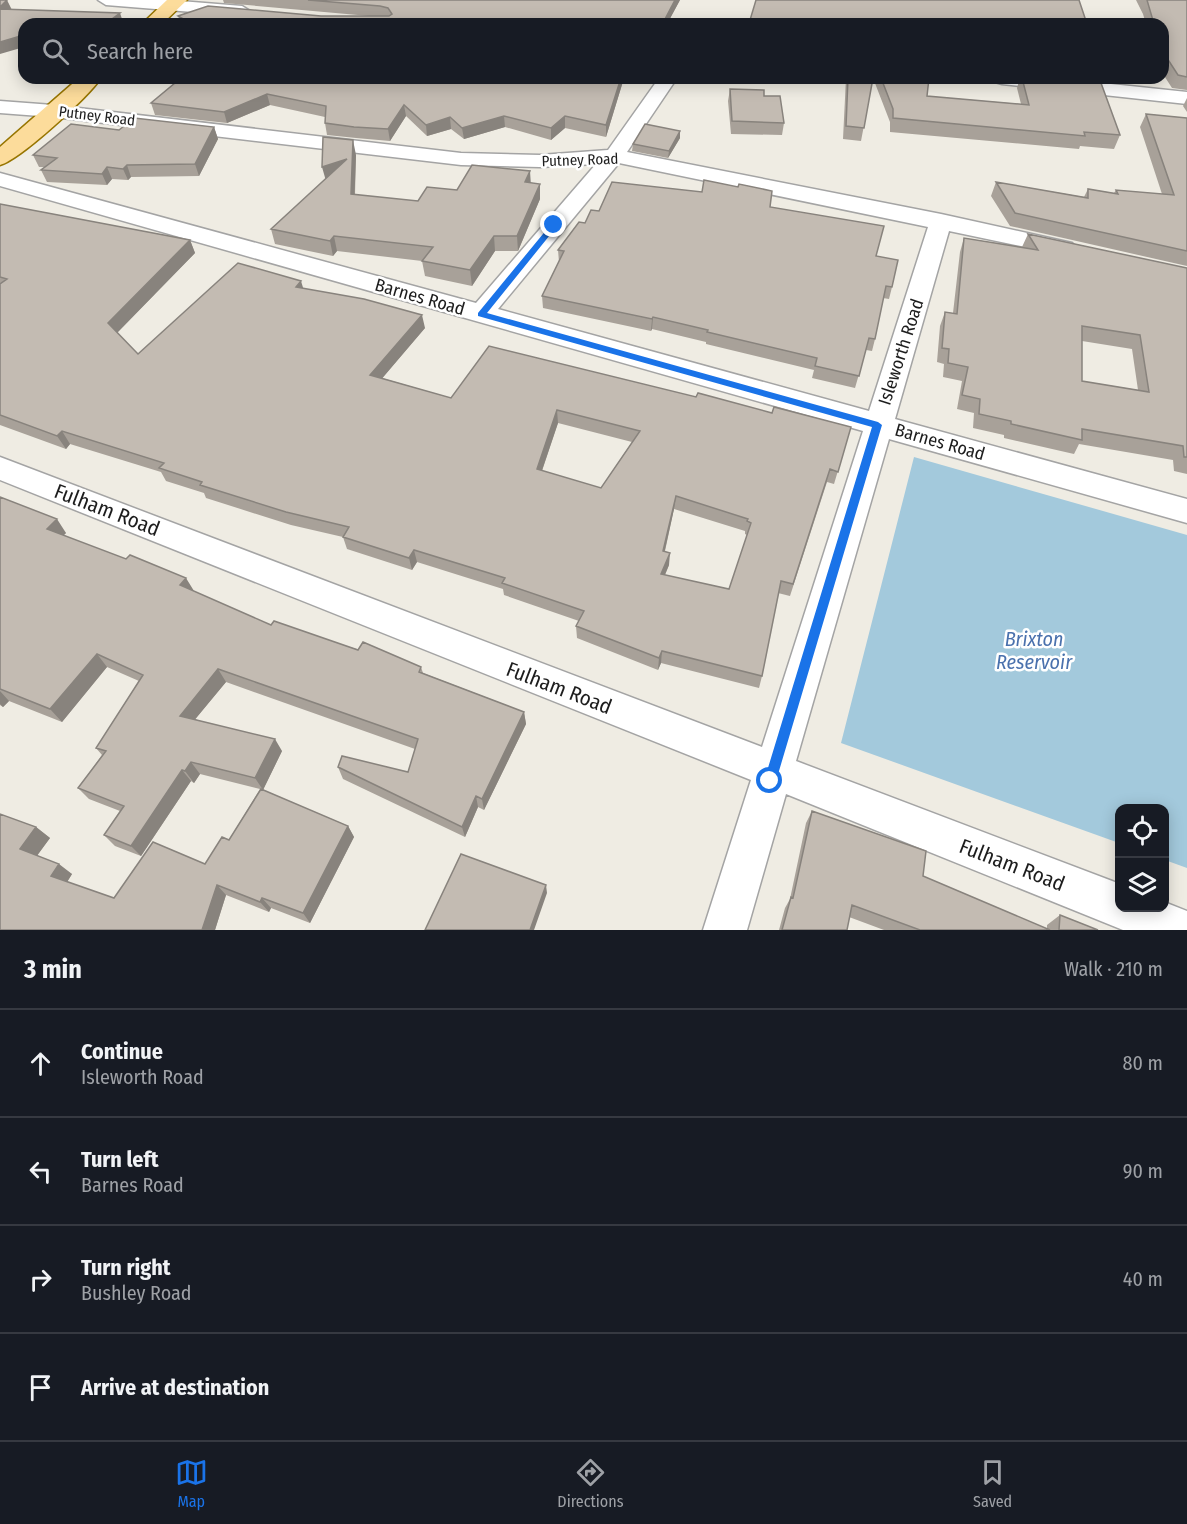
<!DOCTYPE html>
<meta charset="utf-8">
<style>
:root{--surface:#171b24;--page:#20242c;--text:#f1f3f6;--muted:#9ea1a6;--line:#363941;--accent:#1a73e8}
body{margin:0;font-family:"Fira Sans Condensed",sans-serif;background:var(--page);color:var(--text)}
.controls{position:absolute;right:18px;bottom:18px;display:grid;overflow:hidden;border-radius:12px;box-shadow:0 3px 15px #0003}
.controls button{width:54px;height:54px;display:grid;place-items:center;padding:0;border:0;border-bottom:2px solid var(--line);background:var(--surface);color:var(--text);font:30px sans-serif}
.stop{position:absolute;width:18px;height:18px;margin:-14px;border:4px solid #1a73e8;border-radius:50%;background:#fff}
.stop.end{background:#1a73e8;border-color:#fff;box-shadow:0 2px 6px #0008}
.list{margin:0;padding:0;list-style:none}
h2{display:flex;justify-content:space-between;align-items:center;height:78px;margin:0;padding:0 24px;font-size:26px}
h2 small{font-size:20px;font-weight:400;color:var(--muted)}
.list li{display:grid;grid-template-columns:39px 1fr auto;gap:18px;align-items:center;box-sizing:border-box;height:108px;padding:0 24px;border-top:2px solid var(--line)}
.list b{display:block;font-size:22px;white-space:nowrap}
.list p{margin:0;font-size:20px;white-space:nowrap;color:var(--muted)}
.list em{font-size:20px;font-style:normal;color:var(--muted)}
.icon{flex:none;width:33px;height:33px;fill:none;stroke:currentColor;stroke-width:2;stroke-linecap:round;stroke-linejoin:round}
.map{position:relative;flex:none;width:1187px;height:930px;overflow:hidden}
.search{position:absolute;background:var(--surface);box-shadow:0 3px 15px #0003;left:18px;right:18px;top:18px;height:66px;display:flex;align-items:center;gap:15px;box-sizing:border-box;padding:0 21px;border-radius:18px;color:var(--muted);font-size:22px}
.sheet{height:510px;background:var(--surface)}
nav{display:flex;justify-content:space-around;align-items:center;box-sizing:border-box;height:84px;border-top:2px solid var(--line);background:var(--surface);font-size:16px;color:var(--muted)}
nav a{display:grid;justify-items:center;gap:3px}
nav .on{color:var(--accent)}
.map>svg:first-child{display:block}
.water{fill:#a3c9dc}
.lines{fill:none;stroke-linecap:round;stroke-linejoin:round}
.street-casing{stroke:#a4a4a4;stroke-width:3}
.primary-casing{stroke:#977500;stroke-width:3}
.street{fill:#fff;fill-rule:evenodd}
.primary{fill:#fcdc9b;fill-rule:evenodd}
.wall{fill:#a8a199;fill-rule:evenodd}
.shaded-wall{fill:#88837d}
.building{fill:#c3bbb2;stroke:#88837d;stroke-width:1.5;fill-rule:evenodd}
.route{fill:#1a73e8}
.labels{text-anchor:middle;stroke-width:5;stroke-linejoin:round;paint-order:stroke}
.far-street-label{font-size:15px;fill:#1d1d1d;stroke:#fff}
.street-label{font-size:18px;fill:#1d1d1d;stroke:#fff}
.water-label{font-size:20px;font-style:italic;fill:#4a71ad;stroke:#fff}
.near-street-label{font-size:21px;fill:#1d1d1d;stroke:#fff}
</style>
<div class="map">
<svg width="1187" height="930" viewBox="0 0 1187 930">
<rect width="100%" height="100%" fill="#efece3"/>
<path class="water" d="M 914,457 L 1187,535 L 1187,868 L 1165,860 L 1164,808 L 1120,808 L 1119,843 L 841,743 Z"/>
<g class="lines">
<defs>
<path id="street" d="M 98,0 L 168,0 L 242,6 L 250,11 L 242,16 L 106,5 Z
M 659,78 L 677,78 L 627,152 L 941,214 L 1072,243 L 1076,248 L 1072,253 L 1064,255 L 949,231 L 895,419 L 1187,499 L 1187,523 L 889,439 L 796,761 L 1120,884 L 1120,908 L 1164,908 L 1164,902 L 1187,911 L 1187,930 L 1123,930 L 786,794 L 747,930 L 703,930 L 751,780 L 0,480 L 0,457 L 762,747 L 863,431 L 0,186 L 0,173 L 476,303 L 596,164 L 540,167 L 461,165 L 53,117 L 0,113 L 0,101 L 53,105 L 461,153 L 540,155 L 608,150 ZM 619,163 L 928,227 L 869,411 L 498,309 Z
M 993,78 L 1054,78 L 1187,92 L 1187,104 L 1002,84 L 995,82 Z"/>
<path id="primary" d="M 167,0 L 187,0 L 162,24 L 142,24 Z
M 79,78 L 101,78 C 88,97 20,160 0,165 L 0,147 Z"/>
</defs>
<use href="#street" class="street-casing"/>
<use href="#primary" class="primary-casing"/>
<use href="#street" class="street"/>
<use href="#primary" class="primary"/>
</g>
<path class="wall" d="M 223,0 L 680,0 L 667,24 L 181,24 L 178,16 L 369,16 L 224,3 Z
M 1136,0 L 1187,0 L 1187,90 L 1172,88 L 1163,74 L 1163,24 L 1146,24 L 1143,14 Z
M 750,20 L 1087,24 L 749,24 Z
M 178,78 L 624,78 L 606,137 L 565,128 L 551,140 L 505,127 L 464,139 L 451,129 L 427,136 L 406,116 L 390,141 L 356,138 L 327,135 L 325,123 L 325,117 L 270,105 L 227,123 L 155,115 L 151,103 L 179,80 Z
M 846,78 L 873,78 L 861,141 L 843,139 Z
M 873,78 L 929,78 L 927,96 L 1021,104 L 1017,88 L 1020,78 L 1053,78 L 1120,135 L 1114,149 L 1080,146 L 1079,149 L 890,132 L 890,122 Z
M 730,89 L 764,96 L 784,123 L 782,135 L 731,134 L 728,101 Z
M 1187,98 L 1187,112 L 1183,106 Z
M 1146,114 L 1187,118 L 1187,266 L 1010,226 L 991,196 L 996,182 L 1084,197 L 1088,189 L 1114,193 L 1116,190 L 1162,194 L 1140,127 Z
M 214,127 L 218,139 L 199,176 L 131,177 L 128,180 L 112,179 L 107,185 L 47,182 L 41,170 L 45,167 L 39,167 L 33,155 L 119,130 Z
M 680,131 L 680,138 L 668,158 L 632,151 L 633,144 Z
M 356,155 L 355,195 L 418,201 L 457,190 L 531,183 L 540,199 L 518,251 L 495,251 L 472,286 L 425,276 L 422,261 L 337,251 L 333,256 L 275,244 L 271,229 Z
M 0,204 L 190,240 L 195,253 L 117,333 L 138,354 L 303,288 L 425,328 L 382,378 L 451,398 L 696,397 L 772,413 L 851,427 L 834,484 L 827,482 L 790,596 L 778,593 L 762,676 L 759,688 L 661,663 L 658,670 L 577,638 L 576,626 L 579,621 L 504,595 L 503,589 L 417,562 L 412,570 L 347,549 L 343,537 L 291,525 L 206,498 L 204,493 L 166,481 L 161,472 L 70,444 L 66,449 L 0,425 ZM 558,423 L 632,442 L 601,488 L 542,471 ZM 674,509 L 745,531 L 745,534 L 747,535 L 729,589 L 665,575 L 669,565 L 665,551 Z
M 770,207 L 876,256 L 892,287 L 889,299 L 883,298 L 875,339 L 872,351 L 866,350 L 855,388 L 812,378 L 814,370 L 706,344 L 706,342 L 652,329 L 651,331 L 543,308 L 542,296 L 559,262 L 558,250 L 599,211 Z
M 1028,234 L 1187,268 L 1187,474 L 1174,471 L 1173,460 L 1079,444 L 1074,454 L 1004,438 L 1004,435 L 973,428 L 974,413 L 957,409 L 962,381 L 943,377 L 944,364 L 937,362 L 940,326 L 945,312 L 953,313 L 960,252 L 964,238 L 1022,247 ZM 1082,341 L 1132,349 L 1138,390 L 1082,381 Z
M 0,497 L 66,533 L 64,535 L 271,625 L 421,667 L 423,673 L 524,712 L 526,724 L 484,810 L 478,807 L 465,837 L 343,779 L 338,767 L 408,772 L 415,749 L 226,682 L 195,719 L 282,751 L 263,790 L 348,826 L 354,837 L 310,923 L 271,908 L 269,912 L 226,895 L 215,930 L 0,930 L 36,827 L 50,838 L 37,855 L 72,874 L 67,882 L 114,898 L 205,864 L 229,840 L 260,789 L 200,774 L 194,783 L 191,781 L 141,856 L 115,846 L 104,835 L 120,811 L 89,799 L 78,788 L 102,755 L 96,748 L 139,681 L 107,667 L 62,722 L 9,701 L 3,707 L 0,705 Z
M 812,811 L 923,876 L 1047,929 L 1047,925 L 1060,915 L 1098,930 L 884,930 L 849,917 L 847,930 L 779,930 L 785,908 L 790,899 L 806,823 Z"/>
<path class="shaded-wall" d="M 7,0 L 12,10 L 0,13 L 0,7 Z
M 675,0 L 680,0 L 667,24 L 663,24 L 664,21 Z
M 120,13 L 123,22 L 121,24 L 105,24 Z
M 24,35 L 24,47 L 0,54 L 0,42 Z
M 621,78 L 624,78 L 606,137 L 606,125 Z
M 267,94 L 270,105 L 227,123 L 224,112 Z
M 404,105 L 406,116 L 390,141 L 388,129 Z
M 504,116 L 505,127 L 464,139 L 462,128 Z
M 565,116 L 565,128 L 551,140 L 551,128 Z
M 450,117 L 451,129 L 427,136 L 426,125 Z
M 214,127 L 218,139 L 199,176 L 195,164 Z
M 680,131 L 680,138 L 668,158 L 669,151 Z
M 353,140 L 356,155 L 354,209 L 351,194 Z
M 347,159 L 326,181 L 322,167 Z
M 127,165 L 131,177 L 128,180 L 123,169 Z
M 107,167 L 112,179 L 107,185 L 102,174 Z
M 530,171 L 531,186 L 525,182 Z
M 540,184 L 540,199 L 518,251 L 517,236 Z
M 334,236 L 337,251 L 333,256 L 330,241 Z
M 494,236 L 495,251 L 472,286 L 470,270 Z
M 190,240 L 195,253 L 114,336 L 108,323 Z
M 301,281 L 305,294 L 296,287 Z
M 422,315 L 425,328 L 374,388 L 370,375 Z
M 653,317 L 652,329 L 651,331 L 652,319 Z
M 557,410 L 558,423 L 538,482 L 537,469 Z
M 62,431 L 70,444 L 66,449 L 57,436 Z
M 676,496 L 674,509 L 662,563 L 663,551 Z
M 57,519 L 66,533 L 56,542 L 47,529 Z
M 414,550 L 417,562 L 412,570 L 409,558 Z
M 670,553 L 669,565 L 660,586 L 661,574 Z
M 186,578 L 194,591 L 180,585 Z
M 662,651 L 661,663 L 658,670 L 659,658 Z
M 97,654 L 107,667 L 62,722 L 50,709 Z
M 218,669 L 226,682 L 188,728 L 180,716 Z
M 0,691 L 9,701 L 3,707 L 0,704 Z
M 524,712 L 526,724 L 484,810 L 482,799 Z
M 275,739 L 282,751 L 263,790 L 255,778 Z
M 191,762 L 200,774 L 194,783 L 185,771 Z
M 182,770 L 191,781 L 141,856 L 131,846 Z
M 476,796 L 478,807 L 465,837 L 462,827 Z
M 348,826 L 354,837 L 310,923 L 303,913 Z
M 36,827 L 50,838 L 34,860 L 20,849 Z
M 59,864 L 72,874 L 64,887 L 51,876 Z
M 217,885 L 226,895 L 215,930 L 202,930 Z
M 546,885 L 547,893 L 534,930 L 530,930 Z
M 262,898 L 271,908 L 269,912 L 260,902 Z"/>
<path class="building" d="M 0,0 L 7,0 L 0,7 Z
M 308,0 L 675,0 L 664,21 L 639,19 L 638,24 L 192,24 L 178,16 L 208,6 L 321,16 L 389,16 L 392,14 L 388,8 L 380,6 Z
M 756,0 L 1079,0 L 1087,24 L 796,24 L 750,20 Z
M 1147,0 L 1187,0 L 1187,77 L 1178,75 L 1163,52 L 1163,24 L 1154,24 Z
M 0,9 L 120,13 L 105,24 L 24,24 L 24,35 L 0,42 Z
M 181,78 L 621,78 L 606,125 L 565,116 L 551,128 L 504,116 L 462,128 L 450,117 L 426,125 L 404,105 L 388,129 L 354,127 L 325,123 L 326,106 L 267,94 L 224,112 L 151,103 Z
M 848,78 L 873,78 L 864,128 L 846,126 Z
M 881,78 L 929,78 L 927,96 L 1029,105 L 1022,78 L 1053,78 L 1101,83 L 1120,135 L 1084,132 L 1085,136 L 893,118 L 893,109 Z
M 730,89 L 764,90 L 764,96 L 780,96 L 784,123 L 732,121 Z
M 1146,114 L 1187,118 L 1187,251 L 1015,213 L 996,182 L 1088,198 L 1088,189 L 1118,194 L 1116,190 L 1174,195 Z
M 134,118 L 214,127 L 195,164 L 127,165 L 123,169 L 107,167 L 102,174 L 41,170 L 57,158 L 33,155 L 71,124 L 119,130 Z
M 645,124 L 680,131 L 669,151 L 633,144 Z
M 323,137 L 353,140 L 351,194 L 418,201 L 427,187 L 457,190 L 472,165 L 530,171 L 525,182 L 540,184 L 517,236 L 494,236 L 470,270 L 422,261 L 433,247 L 334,236 L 330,241 L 271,229 L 347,159 L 322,167 Z
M 704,180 L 738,187 L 739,184 L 772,191 L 770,207 L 884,226 L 876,256 L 898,260 L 892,287 L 886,286 L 875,339 L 869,338 L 859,376 L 815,366 L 817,358 L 707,332 L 708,330 L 653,317 L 652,319 L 542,296 L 564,251 L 558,250 L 579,222 L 585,223 L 591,210 L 599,211 L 612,182 L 702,192 Z
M 0,204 L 190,240 L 108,323 L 138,354 L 238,263 L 301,281 L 296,287 L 364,299 L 422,315 L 370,375 L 451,398 L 489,346 L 696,397 L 698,393 L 772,413 L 774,407 L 851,427 L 838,472 L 830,469 L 793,584 L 781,581 L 762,676 L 662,651 L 659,658 L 576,626 L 584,611 L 502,583 L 505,578 L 414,550 L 409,558 L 343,537 L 349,527 L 286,512 L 200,485 L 202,482 L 159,468 L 164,463 L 62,431 L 57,436 L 0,415 L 0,284 L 7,279 L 0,277 ZM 557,410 L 640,431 L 601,488 L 537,469 ZM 676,496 L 748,519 L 747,521 L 751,523 L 729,589 L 661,574 L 670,553 L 663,551 Z
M 1028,234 L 1187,268 L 1187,457 L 1184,457 L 1183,446 L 1082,429 L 1082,440 L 1011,424 L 1011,421 L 979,414 L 980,399 L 962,395 L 968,367 L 948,363 L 949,349 L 942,348 L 945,312 L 957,314 L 964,238 L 1038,250 ZM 1082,326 L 1140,335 L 1149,392 L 1082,381 Z
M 0,497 L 57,519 L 47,529 L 126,559 L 130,555 L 186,578 L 180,585 L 271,625 L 274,621 L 358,650 L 363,642 L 421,667 L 419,672 L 524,712 L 482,799 L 476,796 L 462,827 L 338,767 L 342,756 L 408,772 L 418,739 L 218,669 L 180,716 L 275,739 L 255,778 L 191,762 L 185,771 L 182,770 L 131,846 L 104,835 L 124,806 L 78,788 L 106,751 L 96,748 L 143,675 L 97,654 L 50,709 L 0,689 Z
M 261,789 L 348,826 L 303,913 L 262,898 L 260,902 L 217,885 L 202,930 L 0,930 L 0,814 L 36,827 L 20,849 L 59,864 L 51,876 L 114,898 L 153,842 L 205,864 L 222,837 L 229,840 Z
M 812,811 L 926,851 L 923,876 L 1050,930 L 920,930 L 852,905 L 847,930 L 782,930 L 791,897 L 793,898 Z
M 461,854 L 546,885 L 530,930 L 425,930 Z
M 1060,915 L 1098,930 L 1059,930 Z"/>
<path class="route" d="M 552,223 L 558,225 L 487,313 L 878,422 L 882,425 L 776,781 L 775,785 L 770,787 L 766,785 L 764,781 L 872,427 L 478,316 L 478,313 Z"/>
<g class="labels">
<g class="far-street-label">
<text transform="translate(97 116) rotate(7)" y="5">Putney Road</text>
<text transform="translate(580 160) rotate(-2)" y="5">Putney Road</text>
</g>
<g class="street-label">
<text transform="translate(420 297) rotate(16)" y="6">Barnes Road</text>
<text transform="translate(901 352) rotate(-72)" y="6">Isleworth Road</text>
<text transform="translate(940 442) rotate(16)" y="6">Barnes Road</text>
</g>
<g class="water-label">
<text x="1034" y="646">Brixton<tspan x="1034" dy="23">Reservoir</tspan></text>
</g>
<g class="near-street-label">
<text transform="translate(107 510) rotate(21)" y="7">Fulham Road</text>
<text transform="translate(559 688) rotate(21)" y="7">Fulham Road</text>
<text transform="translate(1012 865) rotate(21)" y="7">Fulham Road</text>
</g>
</g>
</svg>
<div class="controls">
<button><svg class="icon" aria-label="locate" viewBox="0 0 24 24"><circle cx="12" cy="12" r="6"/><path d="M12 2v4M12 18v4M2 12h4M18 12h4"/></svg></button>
<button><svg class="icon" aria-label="layers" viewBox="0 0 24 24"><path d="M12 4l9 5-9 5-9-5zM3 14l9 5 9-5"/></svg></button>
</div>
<div class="stop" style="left:770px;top:781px"></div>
<div class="stop end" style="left:554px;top:225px"></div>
<div class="search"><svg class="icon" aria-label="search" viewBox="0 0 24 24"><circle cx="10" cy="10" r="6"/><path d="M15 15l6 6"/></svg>Search here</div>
</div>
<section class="sheet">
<h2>3 min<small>Walk · 210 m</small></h2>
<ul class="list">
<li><svg class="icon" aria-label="ahead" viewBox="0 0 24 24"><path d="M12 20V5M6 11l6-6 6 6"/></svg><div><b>Continue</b><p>Isleworth Road</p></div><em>80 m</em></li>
<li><svg class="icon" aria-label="left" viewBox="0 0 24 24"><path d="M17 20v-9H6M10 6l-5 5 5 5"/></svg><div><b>Turn left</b><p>Barnes Road</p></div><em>90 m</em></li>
<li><svg class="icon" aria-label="right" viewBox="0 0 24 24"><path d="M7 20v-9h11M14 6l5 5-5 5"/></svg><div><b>Turn right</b><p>Bushley Road</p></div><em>40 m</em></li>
<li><svg class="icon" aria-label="arrive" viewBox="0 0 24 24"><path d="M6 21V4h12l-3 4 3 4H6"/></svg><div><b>Arrive at destination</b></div></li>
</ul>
</section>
<nav>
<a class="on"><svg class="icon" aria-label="map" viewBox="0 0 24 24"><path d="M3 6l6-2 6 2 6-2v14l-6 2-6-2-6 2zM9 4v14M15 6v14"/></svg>Map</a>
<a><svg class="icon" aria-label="directions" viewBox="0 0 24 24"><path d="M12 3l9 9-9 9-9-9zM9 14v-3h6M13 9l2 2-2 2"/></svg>Directions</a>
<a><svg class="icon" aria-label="saved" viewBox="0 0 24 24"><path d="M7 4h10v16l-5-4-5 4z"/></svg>Saved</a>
</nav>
